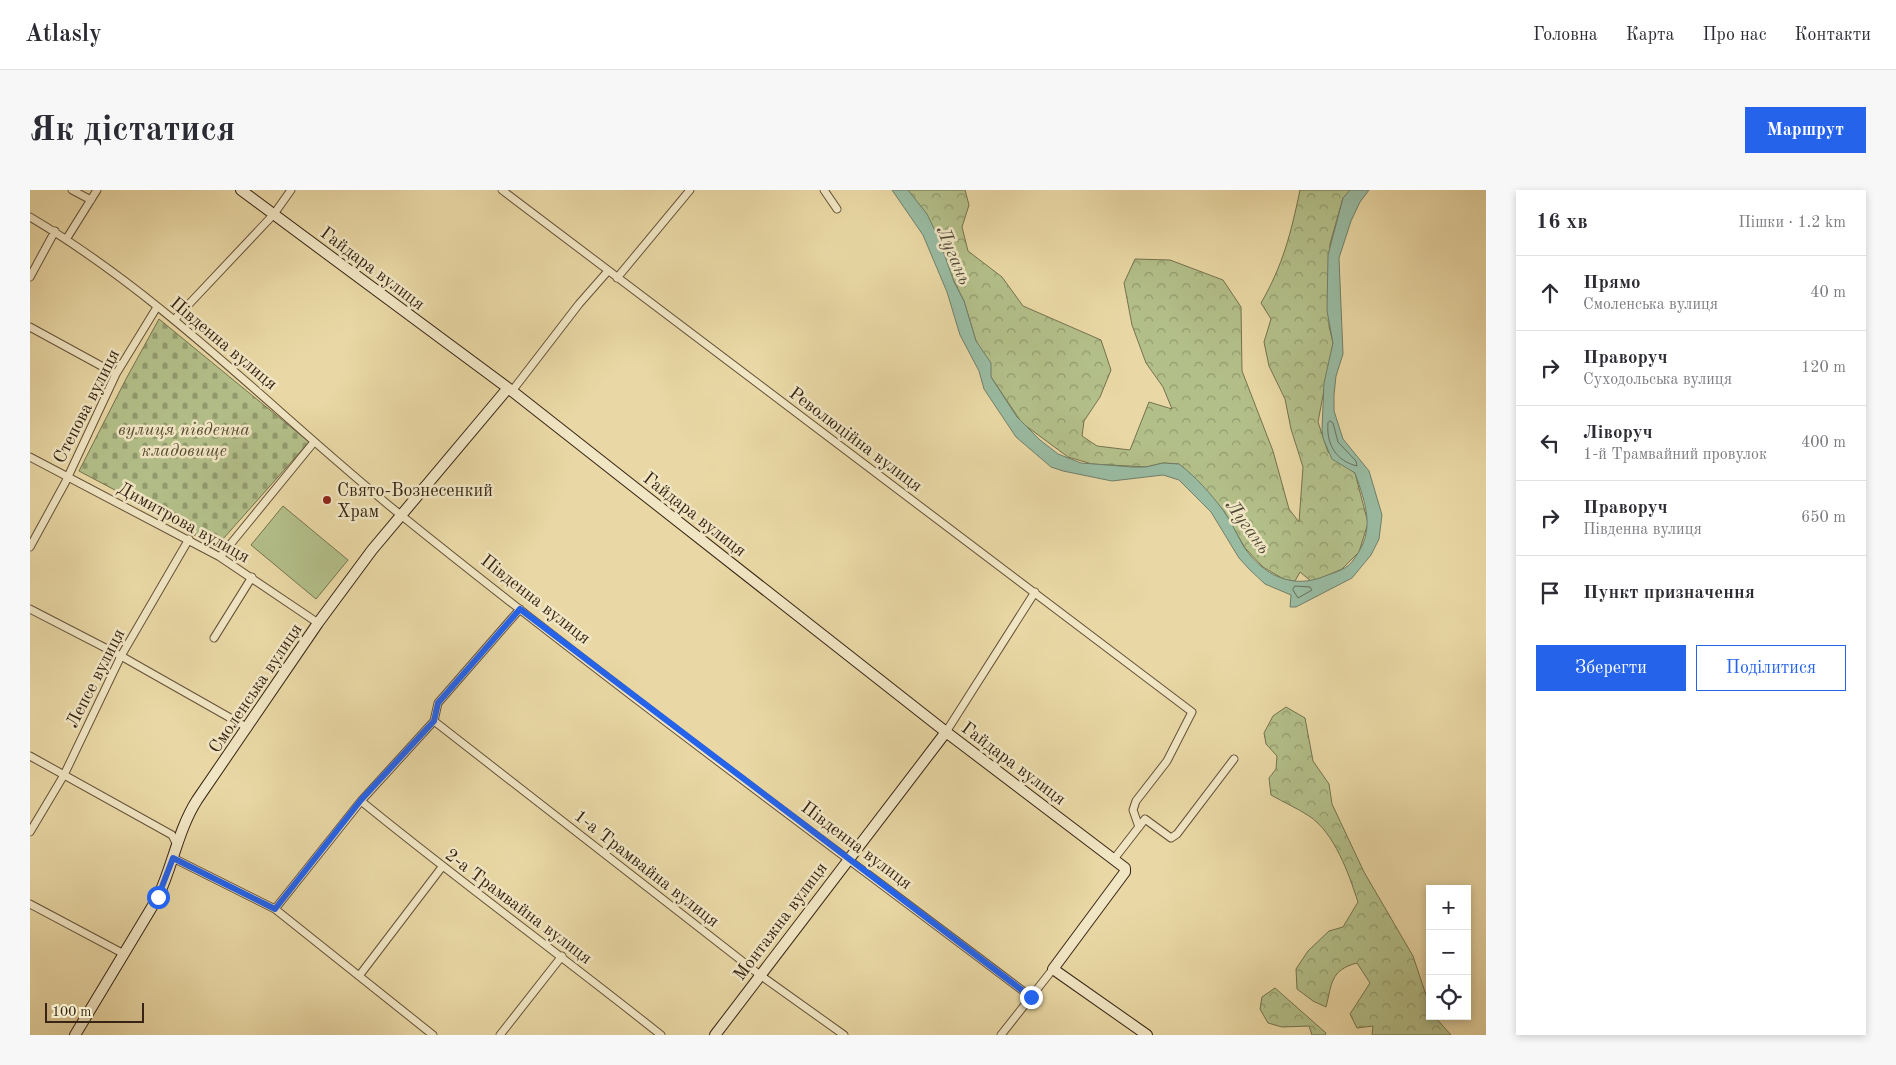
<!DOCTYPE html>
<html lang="uk">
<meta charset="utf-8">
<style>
:root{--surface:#fff;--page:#f7f7f7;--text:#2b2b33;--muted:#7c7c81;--line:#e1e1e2;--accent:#2563eb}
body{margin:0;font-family:"Old Standard TT",serif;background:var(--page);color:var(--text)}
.controls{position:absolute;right:15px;bottom:15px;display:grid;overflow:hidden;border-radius:0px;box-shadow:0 2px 8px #0003}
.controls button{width:45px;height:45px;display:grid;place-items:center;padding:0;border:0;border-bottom:1px solid var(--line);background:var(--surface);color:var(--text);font:25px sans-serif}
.scale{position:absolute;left:15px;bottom:12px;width:99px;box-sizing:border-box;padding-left:5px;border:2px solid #372414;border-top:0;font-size:14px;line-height:18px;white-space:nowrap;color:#372414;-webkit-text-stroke:4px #f1e6c4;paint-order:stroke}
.stop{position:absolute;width:15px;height:15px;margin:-11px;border:4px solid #2563eb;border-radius:50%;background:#fff}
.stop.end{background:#2563eb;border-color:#fff;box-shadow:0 1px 5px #0008}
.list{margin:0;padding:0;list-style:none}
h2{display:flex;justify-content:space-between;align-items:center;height:65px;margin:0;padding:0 20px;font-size:21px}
h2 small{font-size:16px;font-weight:400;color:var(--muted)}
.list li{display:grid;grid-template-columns:32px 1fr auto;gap:15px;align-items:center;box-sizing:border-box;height:75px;padding:0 20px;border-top:1px solid var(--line)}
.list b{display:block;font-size:19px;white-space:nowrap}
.list p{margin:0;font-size:16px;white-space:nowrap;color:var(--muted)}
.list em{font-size:16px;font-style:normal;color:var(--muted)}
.actions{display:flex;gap:10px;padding:15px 20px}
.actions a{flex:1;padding:11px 0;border:1px solid var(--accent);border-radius:0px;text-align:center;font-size:18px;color:var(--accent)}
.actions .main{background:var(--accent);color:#fff}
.icon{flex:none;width:28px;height:28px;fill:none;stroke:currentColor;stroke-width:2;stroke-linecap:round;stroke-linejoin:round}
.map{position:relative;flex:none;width:1456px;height:845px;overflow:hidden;border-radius:0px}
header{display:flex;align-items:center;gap:30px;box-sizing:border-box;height:70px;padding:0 25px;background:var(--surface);border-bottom:1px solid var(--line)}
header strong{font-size:24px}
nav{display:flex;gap:28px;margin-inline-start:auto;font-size:18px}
.intro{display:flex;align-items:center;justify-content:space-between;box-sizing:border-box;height:120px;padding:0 30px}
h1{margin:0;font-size:35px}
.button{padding:12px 22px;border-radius:0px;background:var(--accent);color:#fff;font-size:18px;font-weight:700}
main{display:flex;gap:30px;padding:0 30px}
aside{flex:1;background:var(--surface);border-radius:0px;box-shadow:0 2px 8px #0003}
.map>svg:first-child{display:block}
.green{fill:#b3bf89;stroke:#75724e}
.forest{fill:url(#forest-crowns);stroke:#75724e}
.cemetery{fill:url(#cemetery-stones);stroke:#75724e}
.water{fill:#99bba2;stroke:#727f69}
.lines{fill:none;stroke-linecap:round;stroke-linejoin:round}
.shore{stroke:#68705b;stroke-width:1}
.street-casing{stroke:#645138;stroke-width:9}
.secondary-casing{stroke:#372414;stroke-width:12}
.street{stroke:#f1e6c4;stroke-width:7}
.secondary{stroke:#f1e6c4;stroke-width:10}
.route{stroke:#2563eb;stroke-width:6}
.poi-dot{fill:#8f2418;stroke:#f1e6c4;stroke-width:2}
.labels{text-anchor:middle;stroke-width:5;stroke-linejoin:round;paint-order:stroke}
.street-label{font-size:18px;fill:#372414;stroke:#f1e6c4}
.park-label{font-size:18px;font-style:italic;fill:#564b31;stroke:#f1e6c4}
.poi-label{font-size:18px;fill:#372414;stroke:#f1e6c4;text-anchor:start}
.water-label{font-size:19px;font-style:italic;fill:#504a38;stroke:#f1e6c4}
</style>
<header>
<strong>Atlasly</strong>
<nav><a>Головна</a><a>Карта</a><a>Про нас</a><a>Контакти</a></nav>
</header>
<div class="intro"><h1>Як дістатися</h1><a class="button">Маршрут</a></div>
<main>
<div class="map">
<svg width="1456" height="845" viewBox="0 0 1456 845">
<defs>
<pattern id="forest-crowns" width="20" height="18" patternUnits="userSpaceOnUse" patternTransform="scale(1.25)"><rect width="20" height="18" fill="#b3bf89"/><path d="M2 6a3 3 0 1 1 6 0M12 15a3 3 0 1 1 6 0" fill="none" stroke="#929b6f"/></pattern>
<pattern id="cemetery-stones" width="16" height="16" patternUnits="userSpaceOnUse" patternTransform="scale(1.25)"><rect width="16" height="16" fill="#b3bf89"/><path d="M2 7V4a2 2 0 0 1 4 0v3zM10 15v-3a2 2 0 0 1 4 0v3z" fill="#929b6f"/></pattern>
</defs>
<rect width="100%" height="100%" fill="#e9d8a5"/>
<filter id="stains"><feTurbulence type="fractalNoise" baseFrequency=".004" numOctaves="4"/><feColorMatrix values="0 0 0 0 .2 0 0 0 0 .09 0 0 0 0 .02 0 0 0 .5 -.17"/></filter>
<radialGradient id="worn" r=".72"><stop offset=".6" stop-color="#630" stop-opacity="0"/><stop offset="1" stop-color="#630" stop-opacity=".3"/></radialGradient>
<path class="green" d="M 253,316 L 318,370 L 286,409 L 221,355 Z"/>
<path class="forest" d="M 878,0 L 935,0 L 939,15 L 932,37 L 938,61 L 972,87 L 993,116 L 1071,150 L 1081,180 L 1070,207 L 1054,231 L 1052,246 L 1067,256 L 1100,260 L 1119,212 L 1142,219 L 1133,197 L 1116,173 L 1102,135 L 1094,93 L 1105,69 L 1140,70 L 1193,90 L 1211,117 L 1212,181 L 1243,261 L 1259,319 L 1269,332 L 1273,277 L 1261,239 L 1255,209 L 1239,176 L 1234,152 L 1241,129 L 1231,113 C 1253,75 1261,43 1270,0 L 1321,0 L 1313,8 L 1300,54 L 1299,136 L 1303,153 L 1288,232 L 1298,262 L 1325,283 L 1338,333 L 1329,362 L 1312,379 L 1282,392 L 1270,382 L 1265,391 L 1257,391 L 1233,377 L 1215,358 L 1194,321 L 1149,274 L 1133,273 L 1116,277 L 1062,274 L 1038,267 L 992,233 L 961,187 L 946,151 L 934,111 Z
M 1256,517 L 1275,528 L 1283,571 L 1299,594 L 1302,614 L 1334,682 L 1383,766 L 1400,817 L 1400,826 L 1404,826 L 1421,845 L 1342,845 L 1343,836 L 1327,838 L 1320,824 L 1340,793 L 1327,773 C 1300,780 1302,794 1296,817 L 1283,811 L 1267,799 L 1266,779 L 1278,761 L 1299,741 L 1313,737 L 1328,712 C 1319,684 1304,642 1279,626 C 1267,618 1253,612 1241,605 L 1239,588 L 1246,579 L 1247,566 L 1236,554 L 1234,543 L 1243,526 Z
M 1245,798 L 1296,843 L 1295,845 L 1282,845 L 1279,836 L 1252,837 L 1238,833 L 1230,819 L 1232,807 Z"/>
<path class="cemetery" d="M 129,129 L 279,252 L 185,358 L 134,326 L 49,281 L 96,189 Z"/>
<path class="water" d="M 862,0 L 878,0 L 897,24 L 909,49 L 924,92 L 934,111 L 946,151 L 961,173 L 961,187 L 987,227 L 1010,250 L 1028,264 L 1051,273 L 1102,277 L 1116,277 L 1133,273 L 1149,274 C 1165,286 1181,304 1193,320 C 1201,331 1207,345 1214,357 C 1233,385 1262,400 1295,386 C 1306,382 1318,379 1324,369 C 1346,340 1336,315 1325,283 L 1302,269 L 1293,248 L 1292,239 L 1294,193 L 1303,153 L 1297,121 L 1298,65 L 1313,8 L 1320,0 L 1339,0 L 1330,12 L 1321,31 L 1309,68 L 1313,164 L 1306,186 L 1304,205 L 1304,221 L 1313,249 L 1339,281 L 1352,325 L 1349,349 L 1341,365 L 1322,388 L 1266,417 L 1260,417 L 1261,405 L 1235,394 L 1220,380 L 1209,368 L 1181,322 L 1149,290 L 1133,285 L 1082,291 L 1033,281 L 1021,277 L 986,247 L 954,199 L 949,181 L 930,145 L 917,102 L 893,45 Z"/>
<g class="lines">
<path class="shore" d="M 1300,231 L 1303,233 L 1308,252 L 1326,271 L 1327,276 C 1306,271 1296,254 1298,233 Z
M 1265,396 L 1280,397 L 1282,400 L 1268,408 L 1263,400 Z"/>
<defs>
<path id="street" d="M 42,0 L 61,10
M 472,0 L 1162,522 L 1137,571 L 1106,611 L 1103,620 L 1109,637
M 794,0 L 807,19
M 0,27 C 137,108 249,227 372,326 C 578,492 791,648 1001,807
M 37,48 L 67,0
M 0,87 L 25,41
M 587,88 L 660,0
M 144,130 L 244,24 L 261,0
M 0,137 L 86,184
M 482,201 L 549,114 L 578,81
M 0,267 L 190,367 L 288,433
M 0,357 L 35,293 L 86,184 L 127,117
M 190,367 L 284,252
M 0,419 L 91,466 L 218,538
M 184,448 L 222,387
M 404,531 L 730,785 L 814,845
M 916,542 L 1005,402
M 0,566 L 142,645 L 147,655
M 331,611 C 429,691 532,766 631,845
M 0,642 L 34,585 L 91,466 L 159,349
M 143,668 L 245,719 L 403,845
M 1084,669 L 1115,629 L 1141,648 L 1147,644 L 1204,569
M 0,714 L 94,764
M 245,719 L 331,611 L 404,531 L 408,513 L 490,419
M 329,786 L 412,677
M 470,845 L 532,766
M 971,845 L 1023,779"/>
<path id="secondary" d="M 211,0 L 482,201 L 916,542 L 1095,678 L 1095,682 L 1023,779 L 1117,845
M 45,845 L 128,707 C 143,675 148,640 167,610 L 288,433 L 342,360 L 478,198
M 685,845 L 916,542"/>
</defs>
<use href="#street" class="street-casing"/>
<use href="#secondary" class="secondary-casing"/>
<use href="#street" class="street"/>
<use href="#secondary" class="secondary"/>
</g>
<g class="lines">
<path class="route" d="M 128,707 L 143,668 L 245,719 L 331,610 L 404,531 L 408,513 L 490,419 L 1001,807"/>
</g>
<circle class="poi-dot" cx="297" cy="310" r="5"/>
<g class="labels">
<g class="street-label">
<text transform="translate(343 78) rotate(37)" y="6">Гайдара вулиця</text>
<text transform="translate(194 153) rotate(40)" y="6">Південна вулиця</text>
<text transform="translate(56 216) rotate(-63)" y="6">Степова вулиця</text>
<text transform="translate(826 249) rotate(37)" y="6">Революційна вулиця</text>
<text transform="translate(665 324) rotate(38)" y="6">Гайдара вулиця</text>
<text transform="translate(154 332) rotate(29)" y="6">Димитрова вулиця</text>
<text transform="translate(506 409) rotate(38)" y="6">Південна вулиця</text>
<text transform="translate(65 488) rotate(-63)" y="6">Лепсе вулиця</text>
<text transform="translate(225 498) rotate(-56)" y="6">Смоленська вулиця</text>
<text transform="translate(984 573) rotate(37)" y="6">Гайдара вулиця</text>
<text transform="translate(827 655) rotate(37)" y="6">Південна вулиця</text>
<text transform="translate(617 678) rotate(38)" y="6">1-а Трамвайна вулиця</text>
<text transform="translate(489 716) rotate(37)" y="6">2-а Трамвайна вулиця</text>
<text transform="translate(750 731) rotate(-53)" y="6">Монтажна вулиця</text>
</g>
<g class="park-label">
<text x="154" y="245">вулиця південна<tspan x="154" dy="21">кладовище</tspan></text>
</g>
<g class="poi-label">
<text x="307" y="306">Свято-Вознесенкий<tspan x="307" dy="21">Храм</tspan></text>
</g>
<g class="water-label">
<text transform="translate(925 65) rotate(67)" y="7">Лугань</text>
<text transform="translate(1219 336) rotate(54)" y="7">Лугань</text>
</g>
</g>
<rect width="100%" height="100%" filter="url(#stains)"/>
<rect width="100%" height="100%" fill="url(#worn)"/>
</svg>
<div class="controls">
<button>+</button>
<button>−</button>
<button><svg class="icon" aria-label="locate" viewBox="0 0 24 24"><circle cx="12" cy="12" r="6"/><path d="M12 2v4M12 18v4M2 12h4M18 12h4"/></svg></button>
</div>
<div class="scale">100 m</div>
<div class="stop" style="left:128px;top:707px"></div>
<div class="stop end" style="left:1001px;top:807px"></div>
</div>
<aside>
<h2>16 хв<small>Пішки · 1.2 km</small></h2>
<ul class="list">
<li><svg class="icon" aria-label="ahead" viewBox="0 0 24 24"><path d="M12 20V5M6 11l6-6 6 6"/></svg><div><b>Прямо</b><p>Смоленська вулиця</p></div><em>40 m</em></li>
<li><svg class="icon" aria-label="right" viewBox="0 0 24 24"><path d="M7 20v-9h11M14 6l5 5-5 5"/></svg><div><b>Праворуч</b><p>Суходольська вулиця</p></div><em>120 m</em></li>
<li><svg class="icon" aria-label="left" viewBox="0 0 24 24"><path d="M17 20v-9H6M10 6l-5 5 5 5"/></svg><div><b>Ліворуч</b><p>1-й Трамвайний провулок</p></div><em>400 m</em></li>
<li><svg class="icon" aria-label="right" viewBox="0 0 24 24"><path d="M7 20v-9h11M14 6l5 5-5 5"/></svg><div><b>Праворуч</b><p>Південна вулиця</p></div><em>650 m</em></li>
<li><svg class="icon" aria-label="arrive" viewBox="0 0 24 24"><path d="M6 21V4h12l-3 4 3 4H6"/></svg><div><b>Пункт призначення</b></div></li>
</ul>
<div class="actions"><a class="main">Зберегти</a><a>Поділитися</a></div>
</aside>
</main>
